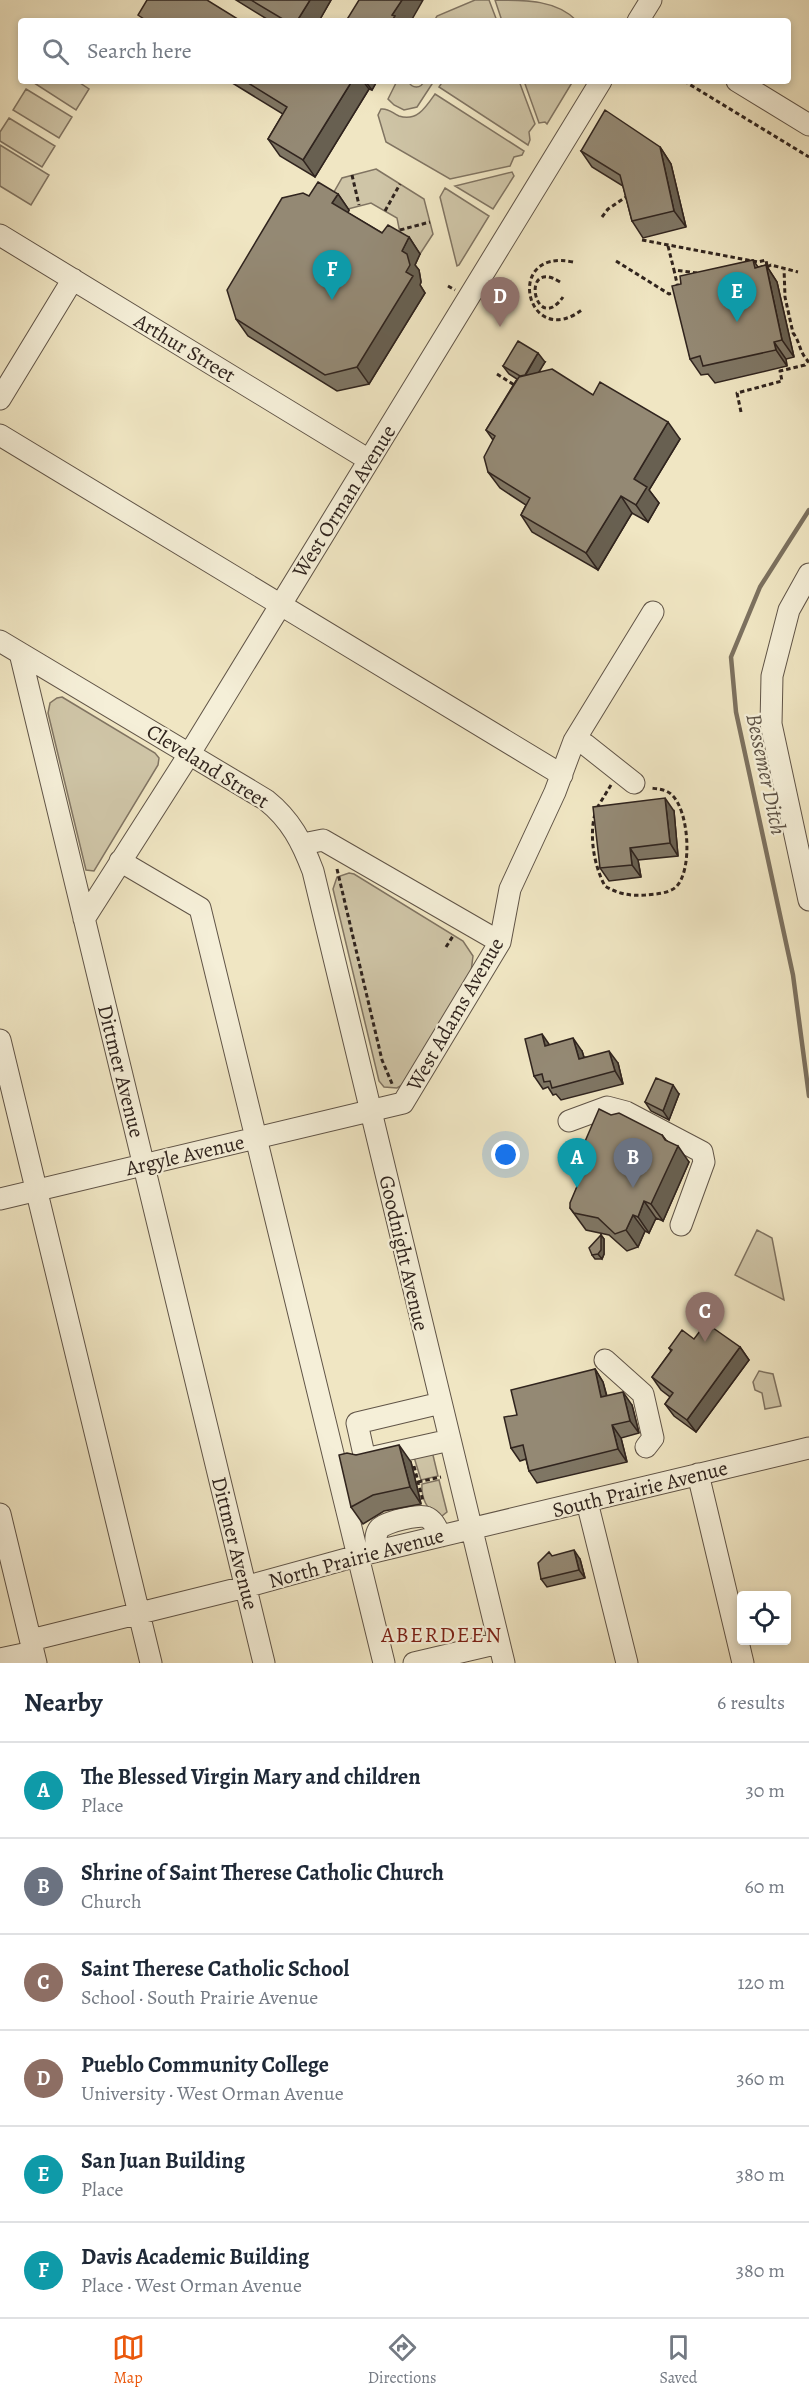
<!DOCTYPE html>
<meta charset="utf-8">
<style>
:root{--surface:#fff;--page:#f2f2f3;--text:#1f2937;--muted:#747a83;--line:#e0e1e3;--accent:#ea580c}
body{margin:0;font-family:Alegreya,serif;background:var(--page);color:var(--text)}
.controls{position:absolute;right:18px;bottom:18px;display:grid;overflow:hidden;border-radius:6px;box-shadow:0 3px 9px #0003}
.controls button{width:54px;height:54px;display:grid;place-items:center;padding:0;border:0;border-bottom:2px solid var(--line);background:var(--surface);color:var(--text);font:30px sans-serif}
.you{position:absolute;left:506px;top:1155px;width:21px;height:21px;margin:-15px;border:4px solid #fff;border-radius:50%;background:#1a73e8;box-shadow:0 0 0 9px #1a73e833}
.badge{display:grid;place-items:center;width:39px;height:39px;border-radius:50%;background:var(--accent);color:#fff;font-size:20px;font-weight:700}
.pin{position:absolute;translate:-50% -50px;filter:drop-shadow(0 2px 3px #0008)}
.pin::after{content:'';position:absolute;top:32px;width:21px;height:18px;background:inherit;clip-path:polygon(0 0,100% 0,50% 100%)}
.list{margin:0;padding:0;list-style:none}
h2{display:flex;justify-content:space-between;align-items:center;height:78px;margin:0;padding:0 24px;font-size:26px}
h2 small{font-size:20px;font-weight:400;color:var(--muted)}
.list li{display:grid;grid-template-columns:39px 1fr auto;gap:18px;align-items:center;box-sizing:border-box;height:96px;padding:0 24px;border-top:2px solid var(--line)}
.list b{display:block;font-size:22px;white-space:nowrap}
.list p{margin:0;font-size:20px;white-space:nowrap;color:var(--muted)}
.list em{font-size:20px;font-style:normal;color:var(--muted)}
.icon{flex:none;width:33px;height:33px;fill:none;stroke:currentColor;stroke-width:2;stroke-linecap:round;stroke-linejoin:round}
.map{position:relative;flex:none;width:809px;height:1663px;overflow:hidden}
.search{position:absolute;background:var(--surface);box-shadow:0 3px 9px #0003;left:18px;right:18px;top:18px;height:66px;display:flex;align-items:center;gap:15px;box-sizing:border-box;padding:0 21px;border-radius:6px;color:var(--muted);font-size:22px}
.sheet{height:654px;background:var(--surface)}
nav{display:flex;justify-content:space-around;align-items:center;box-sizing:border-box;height:84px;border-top:2px solid var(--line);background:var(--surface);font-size:16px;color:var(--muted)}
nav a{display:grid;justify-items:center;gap:3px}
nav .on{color:var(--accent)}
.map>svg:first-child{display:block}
.green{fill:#cfc5a7;stroke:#807462;stroke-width:1.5}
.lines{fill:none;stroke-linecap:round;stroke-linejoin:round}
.stream{stroke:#7c715f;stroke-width:4.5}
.minor-casing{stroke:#605447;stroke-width:23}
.path{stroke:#30241e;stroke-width:3;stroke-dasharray:4.5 3;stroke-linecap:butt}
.minor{stroke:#f5efd8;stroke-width:21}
.wall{fill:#7f7664;stroke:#30241e;stroke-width:1.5}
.shaded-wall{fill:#686051;stroke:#30241e;stroke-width:1.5}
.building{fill:#948974;stroke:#30241e;stroke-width:1.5}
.labels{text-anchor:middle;stroke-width:4.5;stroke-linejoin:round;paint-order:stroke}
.street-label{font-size:21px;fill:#30241e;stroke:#f5efd8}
.water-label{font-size:22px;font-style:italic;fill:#5c5144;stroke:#f5efd8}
.neighbourhood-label{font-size:22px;letter-spacing:1.5px;fill:#7a1f14;stroke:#f5efd8}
</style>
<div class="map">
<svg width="809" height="1663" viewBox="0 0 809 1663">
<rect width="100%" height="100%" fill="#f0e6c3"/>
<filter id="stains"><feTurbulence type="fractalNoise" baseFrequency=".00333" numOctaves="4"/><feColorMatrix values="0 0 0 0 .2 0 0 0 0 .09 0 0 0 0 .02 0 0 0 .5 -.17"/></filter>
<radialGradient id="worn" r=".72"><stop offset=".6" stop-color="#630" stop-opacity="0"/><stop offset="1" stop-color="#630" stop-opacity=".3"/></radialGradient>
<path class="green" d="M 475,0 L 489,0 L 497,21 L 434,21 L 437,16 Z
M 495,0 C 526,0 557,0 577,21 L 502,21 Z
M 31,81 L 77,81 L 89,89 L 76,110 Z
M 397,81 L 408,81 C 412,89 421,89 424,81 L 434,81 L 417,107 L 404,110 L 394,105 L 388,99 Z
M 443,81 L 519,81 L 535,124 L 529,132 L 530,140 L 528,145 L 439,87 Z
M 524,81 L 573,81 L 547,124 L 545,122 L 539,123 Z
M 26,89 L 72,117 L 59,138 L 13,110 Z
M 435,94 L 524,151 L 522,155 L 514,157 L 510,166 L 450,179 L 386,142 L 378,115 L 381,109 C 389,108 392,113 399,116 C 417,122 426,107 435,94 Z
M 9,118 L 55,146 L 42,167 L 0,141 L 0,132 Z
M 0,145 L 49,175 L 31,205 L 0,186 Z
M 376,169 L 424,199 L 433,234 L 420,254 L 402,243 L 397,218 L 371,203 L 348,209 L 330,199 L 342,178 Z
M 512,172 L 514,176 L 493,209 L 455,186 Z
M 445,188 L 489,216 L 459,265 L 457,266 L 440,197 Z
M 62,697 L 155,753 L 159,758 L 158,765 L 94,871 L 86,870 L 48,713 L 50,703 L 57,698 Z
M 349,873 L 354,874 L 463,941 L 473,956 L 471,972 L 402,1085 L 397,1088 L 384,1087 L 379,1081 L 333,889 L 337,877 Z
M 757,1230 L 772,1238 L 784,1300 L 735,1275 Z
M 759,1371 L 773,1374 L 781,1406 L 765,1409 L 762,1393 L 755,1390 L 753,1382 Z
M 432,1451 L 438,1476 L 421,1480 L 414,1457 Z
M 439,1480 L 447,1512 L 438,1519 C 427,1508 421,1499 422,1484 Z"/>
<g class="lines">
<path class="stream" d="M 809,510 L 760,587 L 731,657 L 736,712 L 793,975 L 809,1096"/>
<defs>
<path id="minor" d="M 638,21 L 651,0
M 737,81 L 809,125
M 0,235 L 369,460
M 0,399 L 73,279
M 0,435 L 562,775
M 809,574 L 789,610 L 772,676 L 771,724 L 809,900
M 0,641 L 266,800 C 291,820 302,842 313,871 L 504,1663
M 20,653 L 264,1663
M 574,741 L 586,745 L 634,783
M 303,844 L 323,840 L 500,942
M 120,861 L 200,908 L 384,1663
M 84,919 L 190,753 L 601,81
M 0,1040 L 151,1663
M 569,1121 L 607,1107 L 626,1112 L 702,1152 L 704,1162 L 681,1225
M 0,1199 L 403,1103 L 500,942 L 510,889 L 555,792 L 574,741 L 653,612
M 605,1360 L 643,1394 L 653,1438 L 646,1447
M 441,1403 L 357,1423 L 365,1459 L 450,1440
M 698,1474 L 743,1663
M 587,1502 L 627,1663
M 0,1514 L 36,1663
M 377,1551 C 376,1544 374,1534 380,1528 C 385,1522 420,1514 426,1517 C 434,1520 437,1529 441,1536
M 31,1640 L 245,1587 L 357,1556 L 809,1448
M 0,1659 L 33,1652
M 414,1663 L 499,1643"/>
</defs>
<use href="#minor" class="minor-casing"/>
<path class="path" d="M 684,81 L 809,157
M 352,175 L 359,205
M 385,211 L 400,184
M 602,217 L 608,209 L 626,197
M 400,230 L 430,222
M 642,240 L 758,262 L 766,260 L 767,266 L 762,267
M 668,246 L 674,270
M 616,261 L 669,294 L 676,292
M 573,262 C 502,247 527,353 583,309
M 767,267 L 771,265 L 798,272
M 560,282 C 519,256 535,337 563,297
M 448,286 L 455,290
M 678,288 L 674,270 L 697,273
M 497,374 L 516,386
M 741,412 L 737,393 L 782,381 L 780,371 L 805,365 L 808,361 C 799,352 800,341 793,333 L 785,297 L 784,268
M 597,808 L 611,785
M 595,814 C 589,836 594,866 605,886 C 618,894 630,896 645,895 C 654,894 668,894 676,887 C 693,870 689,811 672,795 C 666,789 658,789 650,788
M 337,869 L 382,1060 L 393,1086
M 446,947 L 453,936
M 414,1466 L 423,1501
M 418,1482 L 441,1477"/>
<use href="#minor" class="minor"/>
</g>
<path class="wall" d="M 236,0 L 331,0 L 319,21 L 270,21 Z
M 229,81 L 377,81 L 372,90 L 369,89 L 315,177 L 280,156 L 268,139 L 283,114 Z
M 660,147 L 671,164 L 686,227 L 643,238 L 632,221 L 623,186 L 592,167 L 581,151 Z
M 338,194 L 349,210 L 348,213 L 382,233 L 409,237 L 420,254 L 415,265 L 419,270 L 421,282 L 420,285 L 425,293 L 369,384 L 337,391 L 248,336 L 236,319 L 309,196 Z
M 753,260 L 758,267 L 766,265 L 777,282 L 794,357 L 786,359 L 787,366 L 715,383 L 708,374 L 701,375 L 690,359 L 681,284 Z
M 545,362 L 538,372 L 593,395 L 680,439 L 649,490 L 659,503 L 648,522 L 632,513 L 598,570 L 532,532 L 521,515 L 526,505 L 500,488 L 488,472 L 493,440 L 486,430 L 517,379 L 509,374 L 503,366 Z
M 674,811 L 678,856 L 638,860 L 641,877 L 609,881 L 600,868 Z
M 550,1045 L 582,1051 L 584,1057 L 618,1063 L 623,1084 L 561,1100 L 556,1094 L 553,1095 L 548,1087 L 543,1089 L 534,1076 Z
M 679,1094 L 669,1120 L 651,1111 L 645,1102 Z
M 662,1135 L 666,1140 L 689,1162 L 663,1221 L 656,1218 L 649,1233 L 645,1231 L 638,1247 L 627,1251 L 609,1235 L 586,1230 L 570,1208 L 579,1181 L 575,1175 L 577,1171 L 574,1167 Z
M 601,1235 L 604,1239 L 604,1254 L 602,1259 L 595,1259 L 592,1255 Z
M 694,1339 L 740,1347 L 749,1360 L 696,1432 L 674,1416 L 665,1404 L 670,1397 L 661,1390 L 652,1377 L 671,1351 L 669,1348 Z
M 595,1369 L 603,1382 L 607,1396 L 632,1405 L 639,1433 L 621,1438 L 627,1462 L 537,1483 L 529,1471 L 526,1459 L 520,1461 L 511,1448 L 517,1415 Z
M 356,1455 L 411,1462 L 421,1504 L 384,1511 L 363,1524 L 351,1507 Z
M 552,1556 L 580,1559 L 585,1578 L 547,1587 L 541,1579 Z"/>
<path class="shaded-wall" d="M 310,0 L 331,0 L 319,21 L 297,21 Z
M 402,0 L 423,0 L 411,21 L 392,21 L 392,15 Z
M 352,81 L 363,81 L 369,89 L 315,177 L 303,160 Z
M 365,81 L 377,81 L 372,90 Z
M 660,147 L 671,164 L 686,227 L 674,211 Z
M 338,194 L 349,210 L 344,220 L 332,203 Z
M 409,237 L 420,254 L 415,265 L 419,270 L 421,282 L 420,285 L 425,293 L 369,384 L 357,367 L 406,272 L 402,251 Z
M 766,265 L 777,282 L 794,357 L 782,340 Z
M 774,342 L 786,359 L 787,366 L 776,350 Z
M 538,353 L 545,362 L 530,387 L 524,378 Z
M 668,422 L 680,439 L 649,490 L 659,503 L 648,522 L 636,505 L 634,479 Z
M 621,496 L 632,513 L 598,570 L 586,553 Z
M 665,798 L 674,811 L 678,856 L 670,843 Z
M 630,848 L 638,860 L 641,877 L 632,865 Z
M 542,1034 L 551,1047 L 545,1046 Z
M 573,1038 L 582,1051 L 588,1071 L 579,1059 Z
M 609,1051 L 618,1063 L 623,1084 L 615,1071 Z
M 673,1085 L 679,1094 L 669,1120 L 663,1111 Z
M 662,1135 L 674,1153 L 678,1146 L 689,1162 L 663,1221 L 651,1204 L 665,1140 Z
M 644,1201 L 656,1218 L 649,1233 L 638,1217 Z
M 633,1215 L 645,1231 L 638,1247 L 626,1230 Z
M 601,1235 L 604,1239 L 604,1254 L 602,1259 L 598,1254 Z
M 740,1347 L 749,1360 L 696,1432 L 687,1420 Z
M 595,1369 L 603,1382 L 610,1410 L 601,1397 Z
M 623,1392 L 632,1405 L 639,1433 L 630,1421 Z
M 612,1425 L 621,1438 L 627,1462 L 618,1449 Z
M 399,1445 L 411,1462 L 421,1504 L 410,1487 Z
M 574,1550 L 580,1559 L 585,1578 L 579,1570 Z"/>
<path class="building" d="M 147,0 L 207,0 L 241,21 L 147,21 L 138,15 Z
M 251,0 L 310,0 L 297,21 L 286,21 Z
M 359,0 L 402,0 L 392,15 L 395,16 L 392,21 L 346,21 Z
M 245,81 L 352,81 L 303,160 L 268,139 L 287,107 Z
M 605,110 L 660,147 L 674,211 L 632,221 L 620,175 L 581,151 Z
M 318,182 L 338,194 L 332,203 L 382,233 L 388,225 L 409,237 L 402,251 L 407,254 L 410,265 L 406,272 L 413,276 L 357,367 L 325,375 L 236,319 L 227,290 L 282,198 L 303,193 L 309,196 Z
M 753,260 L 755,268 L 766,265 L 782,340 L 774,342 L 776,350 L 703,366 L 700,356 L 690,359 L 672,286 L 681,284 L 680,276 Z
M 518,341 L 538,353 L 525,375 L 520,376 L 503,366 Z
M 552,369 L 593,395 L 600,382 L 668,422 L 634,479 L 647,487 L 636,505 L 621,496 L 586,553 L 521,515 L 530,498 L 488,472 L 484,457 L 495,436 L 486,430 L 519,377 Z
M 665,798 L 670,843 L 630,848 L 632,865 L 600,868 L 593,807 Z
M 542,1034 L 545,1046 L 573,1038 L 579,1059 L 609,1051 L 615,1071 L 552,1088 L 550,1081 L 544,1082 L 542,1074 L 534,1076 L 525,1039 Z
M 656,1078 L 673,1085 L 663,1111 L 645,1102 Z
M 599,1109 L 611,1115 L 619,1113 L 662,1135 L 665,1140 L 678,1146 L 651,1204 L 644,1201 L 638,1217 L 633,1215 L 626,1230 L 615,1234 L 598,1218 L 574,1213 L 570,1208 L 570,1203 L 581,1177 L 575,1175 L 578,1169 L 574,1167 Z
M 601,1235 L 601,1250 L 598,1254 L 592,1255 L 589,1248 Z
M 706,1323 L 740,1347 L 687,1420 L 665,1404 L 673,1393 L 652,1377 L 672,1350 L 669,1348 L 682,1330 L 694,1339 Z
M 595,1369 L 601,1397 L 623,1392 L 630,1421 L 612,1425 L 618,1449 L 529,1471 L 523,1445 L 511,1448 L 504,1417 L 517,1415 L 511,1390 Z
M 399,1445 L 410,1487 L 373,1495 L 351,1507 L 339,1455 L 347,1453 L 356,1455 Z
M 574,1550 L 579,1570 L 541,1579 L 538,1563 L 549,1552 L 552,1556 Z"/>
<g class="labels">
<g class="street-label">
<text transform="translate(185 348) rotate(31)" y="7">Arthur Street</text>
<text transform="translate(344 501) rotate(-58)" y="7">West Orman Avenue</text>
<text transform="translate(208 766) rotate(32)" y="7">Cleveland Street</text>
<text transform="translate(455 1014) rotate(-60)" y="7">West Adams Avenue</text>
<text transform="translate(121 1071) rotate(76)" y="7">Dittmer Avenue</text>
<text transform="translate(185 1155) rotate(-13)" y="7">Argyle Avenue</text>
<text transform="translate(404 1253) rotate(77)" y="7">Goodnight Avenue</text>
<text transform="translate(640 1489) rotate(-14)" y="7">South Prairie Avenue</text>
<text transform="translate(235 1543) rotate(76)" y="7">Dittmer Avenue</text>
<text transform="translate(356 1558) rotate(-15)" y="7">North Prairie Avenue</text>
</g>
<g class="water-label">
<text transform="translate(767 774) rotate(78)" y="8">Bessemer Ditch</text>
</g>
<g class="neighbourhood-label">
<text x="442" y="1642">ABERDEEN</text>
</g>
</g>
<rect width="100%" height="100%" filter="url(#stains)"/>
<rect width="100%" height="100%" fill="url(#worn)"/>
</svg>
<div class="controls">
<button><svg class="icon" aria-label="locate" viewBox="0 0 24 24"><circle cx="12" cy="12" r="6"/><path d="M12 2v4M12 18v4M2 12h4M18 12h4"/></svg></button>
</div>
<div class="you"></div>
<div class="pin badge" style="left:577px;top:1188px;background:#0f9aa8">A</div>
<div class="pin badge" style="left:633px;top:1188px;background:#6b7280">B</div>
<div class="pin badge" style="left:705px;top:1342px;background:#8d6e63">C</div>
<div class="pin badge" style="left:500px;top:327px;background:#8d6e63">D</div>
<div class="pin badge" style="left:737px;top:322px;background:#0f9aa8">E</div>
<div class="pin badge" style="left:332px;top:300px;background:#0f9aa8">F</div>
<div class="search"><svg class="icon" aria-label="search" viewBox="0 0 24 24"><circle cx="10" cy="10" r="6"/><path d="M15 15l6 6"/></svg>Search here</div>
</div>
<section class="sheet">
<h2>Nearby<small>6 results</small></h2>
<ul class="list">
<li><span class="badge" style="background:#0f9aa8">A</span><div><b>The Blessed Virgin Mary and children</b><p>Place</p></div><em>30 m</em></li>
<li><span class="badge" style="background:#6b7280">B</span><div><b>Shrine of Saint Therese Catholic Church</b><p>Church</p></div><em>60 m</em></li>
<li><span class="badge" style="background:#8d6e63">C</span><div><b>Saint Therese Catholic School</b><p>School · South Prairie Avenue</p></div><em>120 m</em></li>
<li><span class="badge" style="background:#8d6e63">D</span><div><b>Pueblo Community College</b><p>University · West Orman Avenue</p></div><em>360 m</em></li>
<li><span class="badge" style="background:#0f9aa8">E</span><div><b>San Juan Building</b><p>Place</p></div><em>380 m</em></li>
<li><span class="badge" style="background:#0f9aa8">F</span><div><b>Davis Academic Building</b><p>Place · West Orman Avenue</p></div><em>380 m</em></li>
</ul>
</section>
<nav>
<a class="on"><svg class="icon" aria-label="map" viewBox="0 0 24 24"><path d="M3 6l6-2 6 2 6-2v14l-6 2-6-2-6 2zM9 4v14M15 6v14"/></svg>Map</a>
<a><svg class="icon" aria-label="directions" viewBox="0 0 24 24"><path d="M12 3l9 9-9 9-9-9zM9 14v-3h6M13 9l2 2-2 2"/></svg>Directions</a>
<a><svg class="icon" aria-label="saved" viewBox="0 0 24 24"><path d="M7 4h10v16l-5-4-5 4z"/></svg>Saved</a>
</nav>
